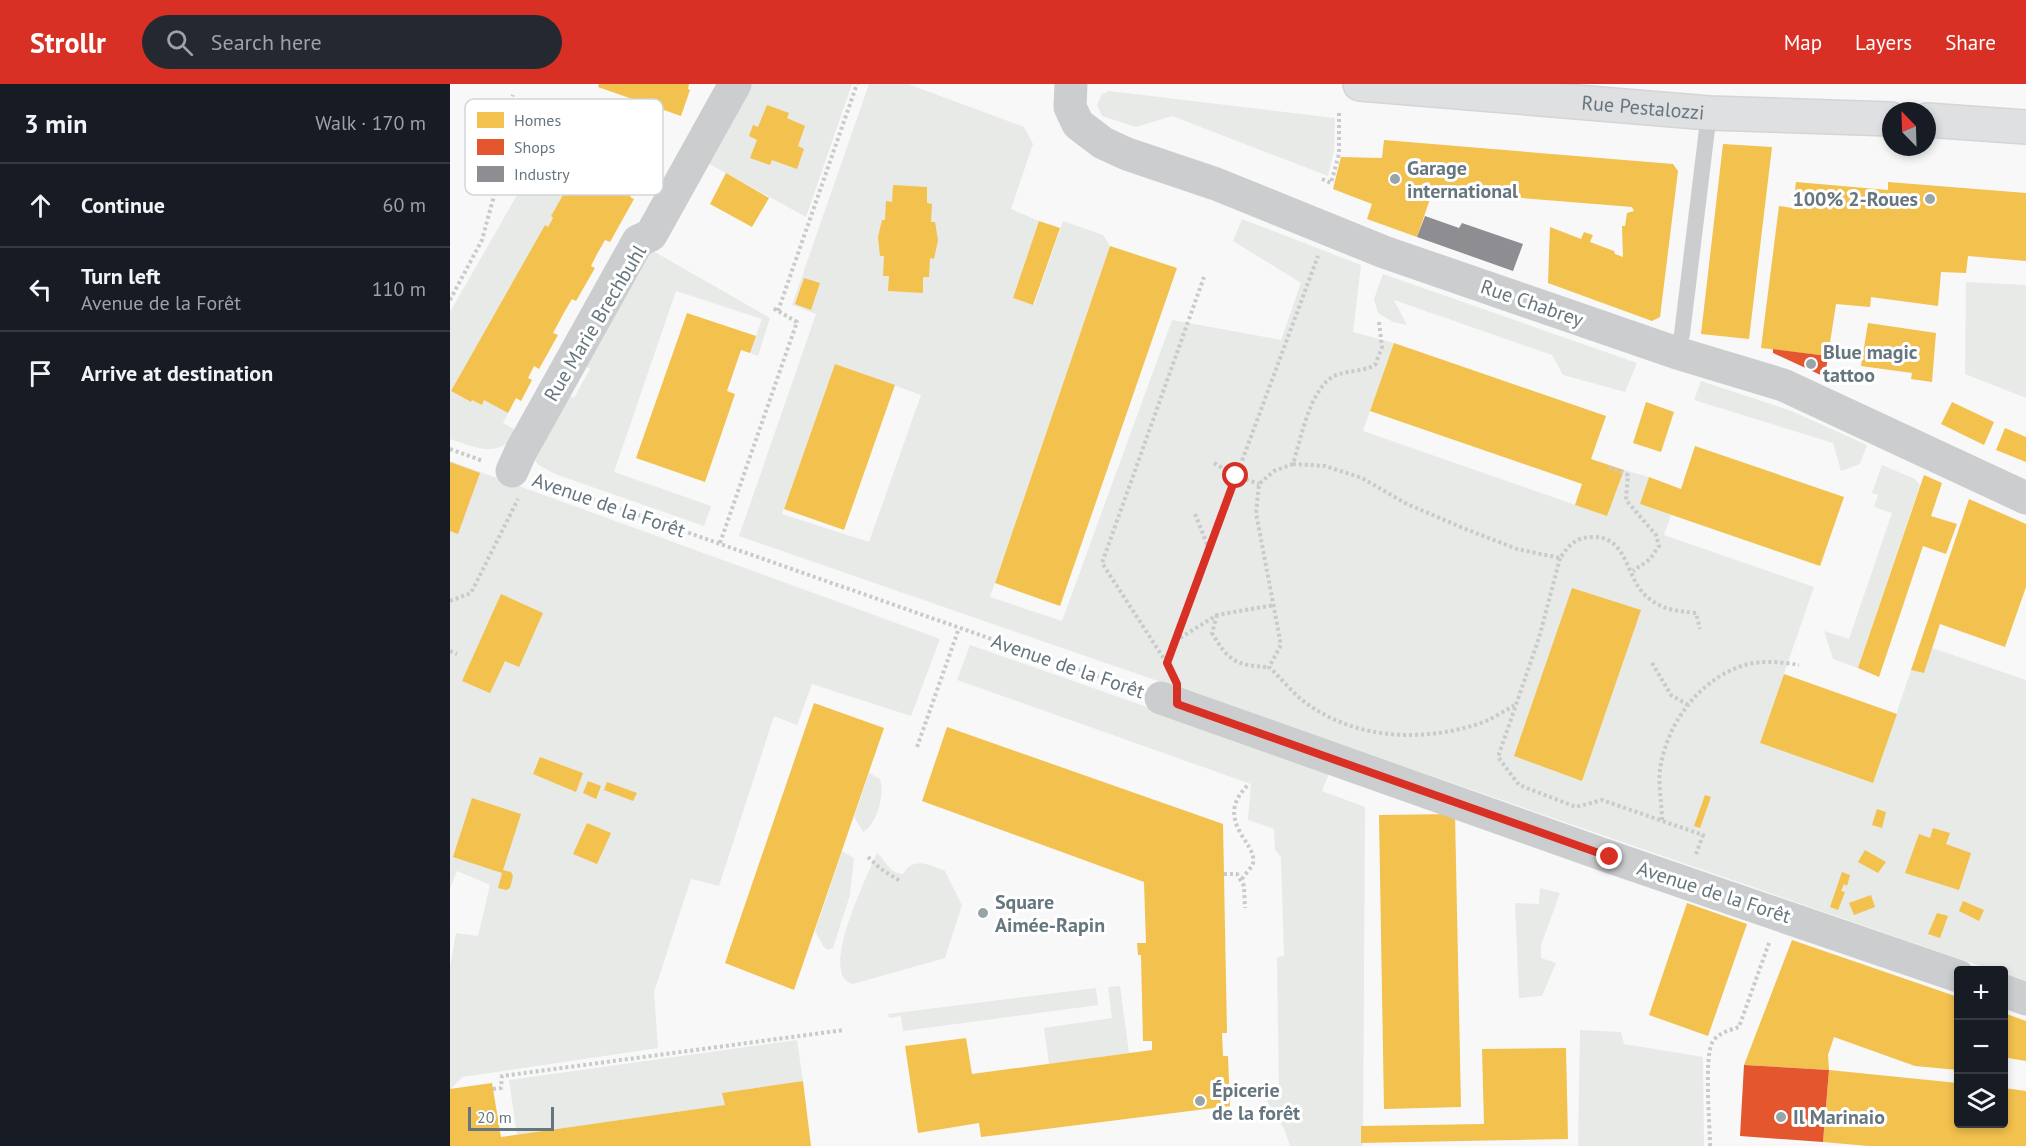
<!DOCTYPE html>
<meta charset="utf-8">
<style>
:root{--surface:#171b24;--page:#242831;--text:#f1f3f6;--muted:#9ea1a6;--line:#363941;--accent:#d93025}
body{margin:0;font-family:"PT Sans",sans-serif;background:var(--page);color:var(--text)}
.controls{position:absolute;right:18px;bottom:18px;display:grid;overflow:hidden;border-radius:6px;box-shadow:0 3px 9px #0003}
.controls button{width:54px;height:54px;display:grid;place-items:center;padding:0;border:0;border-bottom:2px solid var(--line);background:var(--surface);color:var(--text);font:30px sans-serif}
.compass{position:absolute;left:1432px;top:18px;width:54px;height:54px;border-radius:50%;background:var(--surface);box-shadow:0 3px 9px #0003;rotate:337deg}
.scale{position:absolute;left:18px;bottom:15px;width:86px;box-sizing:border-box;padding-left:6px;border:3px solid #66767f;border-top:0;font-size:16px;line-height:21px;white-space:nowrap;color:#66767f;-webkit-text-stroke:4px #fff;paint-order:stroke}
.stop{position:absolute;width:18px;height:18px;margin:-14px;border:4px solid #d93025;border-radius:50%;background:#fff}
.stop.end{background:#d93025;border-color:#fff;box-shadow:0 2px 6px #0008}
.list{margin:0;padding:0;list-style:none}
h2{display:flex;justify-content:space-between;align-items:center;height:78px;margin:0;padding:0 24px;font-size:26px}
h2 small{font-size:20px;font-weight:400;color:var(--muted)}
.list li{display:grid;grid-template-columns:39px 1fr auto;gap:18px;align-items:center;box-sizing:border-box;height:84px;padding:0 24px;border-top:2px solid var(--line)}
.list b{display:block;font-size:22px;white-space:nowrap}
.list p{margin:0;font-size:20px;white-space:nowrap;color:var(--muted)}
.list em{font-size:20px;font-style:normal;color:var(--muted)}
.icon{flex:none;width:33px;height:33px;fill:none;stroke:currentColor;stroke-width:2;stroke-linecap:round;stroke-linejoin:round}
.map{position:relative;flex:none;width:1576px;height:1062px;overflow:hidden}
header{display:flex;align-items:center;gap:36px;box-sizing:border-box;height:84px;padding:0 30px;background:var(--accent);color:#fff}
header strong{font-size:28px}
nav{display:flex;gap:33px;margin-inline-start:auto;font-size:21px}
.search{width:420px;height:54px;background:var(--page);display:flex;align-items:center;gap:15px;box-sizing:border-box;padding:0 21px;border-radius:33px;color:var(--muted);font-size:22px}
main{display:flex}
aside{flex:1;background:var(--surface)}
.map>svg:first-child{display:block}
.green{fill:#e7eae6;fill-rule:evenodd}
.homes{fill:#f2c14e}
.shops{fill:#e4572e}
.industry{fill:#8d8d92}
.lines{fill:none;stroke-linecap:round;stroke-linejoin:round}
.secondary-casing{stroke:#d4d5d6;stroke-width:36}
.path{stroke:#c9cacb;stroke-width:4;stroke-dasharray:3 3;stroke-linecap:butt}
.lane{stroke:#cbcdce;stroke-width:16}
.street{stroke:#cbcdce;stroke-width:33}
.secondary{stroke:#dfe0e1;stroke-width:33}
.route{stroke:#d93025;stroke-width:8}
.poi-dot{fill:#99a4a9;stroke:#fff;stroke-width:2}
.labels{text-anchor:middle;stroke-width:6;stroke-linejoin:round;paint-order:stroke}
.street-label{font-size:20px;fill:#66767f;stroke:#fff}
.poi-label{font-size:20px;font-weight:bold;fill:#66767f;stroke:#fff;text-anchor:start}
.key{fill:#fff;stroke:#d1d6d9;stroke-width:1.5}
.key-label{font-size:16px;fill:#66767f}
</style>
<header>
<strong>Strollr</strong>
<div class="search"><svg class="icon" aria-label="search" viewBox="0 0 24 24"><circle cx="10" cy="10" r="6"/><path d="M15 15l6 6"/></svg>Search here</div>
<nav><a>Map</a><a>Layers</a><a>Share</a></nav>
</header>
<main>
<aside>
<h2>3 min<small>Walk · 170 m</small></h2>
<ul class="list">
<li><svg class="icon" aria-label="ahead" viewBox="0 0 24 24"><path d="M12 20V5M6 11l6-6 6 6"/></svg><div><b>Continue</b></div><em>60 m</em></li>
<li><svg class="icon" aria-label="left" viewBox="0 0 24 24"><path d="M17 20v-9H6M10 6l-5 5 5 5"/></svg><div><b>Turn left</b><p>Avenue de la Forêt</p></div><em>110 m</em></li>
<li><svg class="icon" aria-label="arrive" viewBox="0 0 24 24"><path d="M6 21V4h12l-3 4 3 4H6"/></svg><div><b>Arrive at destination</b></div></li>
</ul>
</aside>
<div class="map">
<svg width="1576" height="1062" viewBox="0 0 1576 1062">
<rect width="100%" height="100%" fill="#f8f8f8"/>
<path class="green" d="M 298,0 L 402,0 L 356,133 L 256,78 Z
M 419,0 L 458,0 L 574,43 L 583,60 L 561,125 L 589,137 L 563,214 L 584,221 L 613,137 L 653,151 L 660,162 L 540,513 L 612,537 L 722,236 L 831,256 L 851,199 L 783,157 L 792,135 L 911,181 L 903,248 L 944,259 L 913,347 L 1157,432 L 1174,386 L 1199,393 L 1190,420 L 1221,431 L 1214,451 L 1364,503 L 1310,659 L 1423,699 L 1461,586 L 1474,589 L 1482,564 L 1576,596 L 1576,898 L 1554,891 L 1554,886 L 1542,886 L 289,452 L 366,230 L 342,221 ZM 385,280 L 471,311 L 419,458 L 332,430 Z
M 659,7 L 885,34 L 884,67 L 878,92 L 722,32 L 686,43 L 652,32 L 647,21 L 652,10 Z
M 58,45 L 133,76 L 101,132 L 103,134 L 98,143 L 95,141 L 1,307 L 20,318 L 22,316 L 32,321 L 34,316 L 58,329 L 53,339 L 69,348 C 46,375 28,364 0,355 L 0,228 L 82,85 L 50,63 Z
M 196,163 L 320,234 L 308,272 L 300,269 L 312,235 L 226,207 L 164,388 L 261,422 L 254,442 L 105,390 L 87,380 L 81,366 L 113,309 L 124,314 L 140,285 L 130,279 Z
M 933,190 L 1187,279 L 1175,308 L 1113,291 L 1102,271 L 944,216 L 957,241 L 943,238 L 928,229 L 924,215 Z
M 1516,198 L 1576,201 L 1576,314 L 1515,290 Z
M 1251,297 L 1339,326 L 1417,361 L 1410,380 L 1391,387 L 1383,359 L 1244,316 Z
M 0,377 L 490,555 L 461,632 L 362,600 L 347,641 L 324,632 L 269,802 L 241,795 L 204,908 L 208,964 L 12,993 L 0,1006 L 0,883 L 6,849 L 28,852 L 40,801 L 7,787 L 0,804 Z
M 1432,381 L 1465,395 L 1470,401 L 1408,584 L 1383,575 L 1374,547 L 1399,555 L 1442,429 L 1424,423 L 1428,411 L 1422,409 Z
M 520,561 L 880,687 L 872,707 L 915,723 L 913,1062 L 840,1062 L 834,1045 L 815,1014 L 829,1013 L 827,873 L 834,872 L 831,773 L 825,766 L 824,745 L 798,736 L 801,700 L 507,596 Z
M 419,689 L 430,695 C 435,709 427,741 413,748 L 404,733 Z
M 392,767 L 404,774 L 400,811 L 383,864 L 378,866 L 373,862 L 365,847 Z
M 427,769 C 437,777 437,788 453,790 C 464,772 479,781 495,787 L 512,821 L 495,874 L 403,900 C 367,893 418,790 427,769 Z
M 1090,804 L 1110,809 L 1091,861 L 1091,874 L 1106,879 L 1092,912 L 1069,914 L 1065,819 L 1089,820 Z
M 670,902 L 679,969 L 599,980 L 594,944 L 662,934 L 658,903 Z
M 646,904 L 648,921 L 453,947 L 451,932 L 439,934 L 438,930 Z
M 1130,946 L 1171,948 L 1174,960 L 1253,973 L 1254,1062 L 1128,1062 Z
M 347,956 L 353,997 L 273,1009 L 275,1021 L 67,1051 L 59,996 Z"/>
<path class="homes" d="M 149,0 L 239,0 L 238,5 L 240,6 L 231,32 L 148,3 Z
M 317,21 L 339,29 L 337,34 L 355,42 L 348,62 L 354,65 L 347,85 L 322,76 L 320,81 L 300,74 L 307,56 L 299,52 L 303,41 L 308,43 Z
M 934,56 L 1223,80 L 1228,87 L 1210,233 L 1202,237 L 1098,199 L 1100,143 L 1131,155 L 1134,148 L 1143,151 L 1140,158 L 1164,167 L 1165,170 L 1173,173 L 1172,142 L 1175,142 L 1177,129 L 1184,127 L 1182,123 L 998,108 L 999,103 L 984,103 L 967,153 L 917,135 L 922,120 L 883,105 L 891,73 L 932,74 Z
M 1273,60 L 1322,63 L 1299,255 L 1251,250 Z
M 133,76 L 190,94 L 180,113 L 184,115 L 160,158 L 155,156 L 147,170 L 141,182 L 145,184 L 126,217 L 122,215 L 116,225 L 103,249 L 108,251 L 89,285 L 84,282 L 78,294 L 82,296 L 71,317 L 66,314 L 58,329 L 34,316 L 32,321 L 22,316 L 21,318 L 1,307 L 95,141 L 98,143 L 103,134 L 101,132 Z
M 276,89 L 319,114 L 302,143 L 260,120 Z
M 1346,98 L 1438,106 L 1438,98 L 1576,109 L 1576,177 L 1518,172 L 1516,189 L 1491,188 L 1488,222 L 1421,213 L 1420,223 L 1386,220 L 1378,272 L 1311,264 L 1329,122 L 1343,124 Z
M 443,101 L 477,103 L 477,119 L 482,120 L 481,138 L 485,138 L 488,156 L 484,175 L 480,174 L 479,193 L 473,193 L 473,209 L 438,207 L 439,192 L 433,192 L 434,172 L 430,172 L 428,153 L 432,136 L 435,136 L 436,117 L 442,118 Z
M 589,137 L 610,144 L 583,221 L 563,214 Z
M 660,162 L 727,184 L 610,522 L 545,499 Z
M 354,194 L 370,199 L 361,226 L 345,220 Z
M 237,229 L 306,252 L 300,269 L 291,266 L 277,307 L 285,310 L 255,398 L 186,374 Z
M 1418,239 L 1486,249 L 1482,298 L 1461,295 L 1462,289 L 1411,282 Z
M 944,259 L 1156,332 L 1141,375 L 1174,386 L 1157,432 L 1125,421 L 1132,400 L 920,327 Z
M 385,280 L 445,301 L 394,446 L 334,425 Z
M 1196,318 L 1224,328 L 1211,368 L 1183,359 Z
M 1502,318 L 1544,338 L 1534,361 L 1491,340 Z
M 1555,344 L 1576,353 L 1576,378 L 1546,366 Z
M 1245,362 L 1394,413 L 1370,482 L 1190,420 L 1199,393 L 1231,405 Z
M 0,378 L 30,389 L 8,450 L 0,447 Z
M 1474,391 L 1492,399 L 1481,432 L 1507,440 L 1496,470 L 1473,462 L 1429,593 L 1408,584 Z
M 1519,415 L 1576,440 L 1576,503 L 1555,563 L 1490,540 L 1474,589 L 1461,586 Z
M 1122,504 L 1191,526 L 1132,697 L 1064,672 Z
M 51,510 L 93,529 L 69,583 L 55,577 L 40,609 L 12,597 Z
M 1334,590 L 1447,630 L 1423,699 L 1310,659 Z
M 364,619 L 434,644 L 344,906 L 275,879 Z
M 497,643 L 773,740 L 777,949 L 772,949 L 773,972 L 778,972 L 780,1022 L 531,1053 L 529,1039 L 468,1049 L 455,962 L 516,954 L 522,990 L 702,966 L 702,957 L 693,957 L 691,871 L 688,871 L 687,859 L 696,859 L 694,798 L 472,717 Z
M 90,673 L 133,689 L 126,708 L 83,690 Z
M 138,697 L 151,702 L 146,715 L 133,709 Z
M 157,698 L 187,709 L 183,717 L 154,706 Z
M 1255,711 L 1261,713 L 1250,744 L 1244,742 Z
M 22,714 L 71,730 L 53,786 L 61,788 L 63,792 L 60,804 L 56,806 L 48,804 L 52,789 L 3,773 Z
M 1427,725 L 1436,728 L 1432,744 L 1422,741 Z
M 1005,730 L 1011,1023 L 934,1025 L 929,731 Z
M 137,739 L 161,749 L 147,780 L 123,770 Z
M 1483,744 L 1500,749 L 1496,760 L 1521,769 L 1509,806 L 1455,789 L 1469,750 L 1480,754 Z
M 1415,766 L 1436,778 L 1428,789 L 1408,778 Z
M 1392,788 L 1400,791 L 1397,802 L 1394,800 L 1391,807 L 1395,808 L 1388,826 L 1380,823 Z
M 1421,811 L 1425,823 L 1404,831 L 1399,819 Z
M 1513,817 L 1534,826 L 1529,837 L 1509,827 Z
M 1237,819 L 1297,840 L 1258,952 L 1199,931 Z
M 1487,829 L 1498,832 L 1490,854 L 1478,850 Z
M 1342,856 L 1508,913 L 1508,986 L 1465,982 L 1384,953 L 1378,971 L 1379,986 L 1294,981 Z
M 1554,929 L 1576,937 L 1576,977 L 1558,974 L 1555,994 Z
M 1116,964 L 1118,1055 L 911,1059 L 911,1042 L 1034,1040 L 1032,965 Z
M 1379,986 L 1508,999 L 1508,1040 L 1554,1040 L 1554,1004 L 1576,1007 L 1576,1062 L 1418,1062 L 1373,1058 Z
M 353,997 L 361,1062 L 0,1062 L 0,1005 L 42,999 L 51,1053 L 275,1021 L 272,1009 Z"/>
<path class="shops" d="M 1323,265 L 1378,272 L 1375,293 L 1323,269 Z
M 1294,981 L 1379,986 L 1373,1058 L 1290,1052 Z"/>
<path class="industry" d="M 975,132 L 1009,144 L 1012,139 L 1073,160 L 1063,187 L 967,153 Z"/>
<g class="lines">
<defs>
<g id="secondary">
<path id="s1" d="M 910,0 L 1259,29 L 1441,35"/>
<path d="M 1477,36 L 1576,43"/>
</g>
</defs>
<use href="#secondary" class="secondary-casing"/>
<path class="path" d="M 872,95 L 881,99 L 889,70 L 889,28
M 0,216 L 32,156 L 45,108 L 46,61 L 63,11
M 328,227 L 407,0
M 929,238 L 932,263 L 925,281 C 912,288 897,286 884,292 C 860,305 851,354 843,380 L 875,382 L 912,394 L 957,420 L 1013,444 L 1067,465 L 1110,474 C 1119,461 1126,453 1143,453 C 1177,452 1176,493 1195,511 C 1211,526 1226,527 1246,529 L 1250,545
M 0,365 L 33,377
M 764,379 L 786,392 L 809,400
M 843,380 L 824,387 L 809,400 L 806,429 L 831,561 L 819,583 C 830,593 840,606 852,616 C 902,655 969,659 1028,640 C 1041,636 1054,627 1065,621
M 1159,383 L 1178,391 L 1176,416 L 1206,451 L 1209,462 L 1200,475 L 1183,487
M 91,397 L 684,605
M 745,430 L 759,465
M 270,459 L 347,238 L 323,224
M 1110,474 L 1089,554 L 1048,673 L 1069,701 L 1126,723 L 1152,716 L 1253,751 L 1246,770
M 0,517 L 21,509 L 68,415
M 767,531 L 762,549 C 778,577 787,582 819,583
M 725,557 L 767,531 L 824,521
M 0,567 L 7,570
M 717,579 L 868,172
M 1202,579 L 1221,611 L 1238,621
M 720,584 L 652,479 L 754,193
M 467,663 L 509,544
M 1212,736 C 1212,720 1208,702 1210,686 C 1216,640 1250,594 1295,581 C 1311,576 1333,578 1349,581
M 418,773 L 431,785 L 450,797
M 774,790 L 787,790 L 794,802 L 795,824
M 792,795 C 795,790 801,785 803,779 C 808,759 762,737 798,701
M 43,1005 L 51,1004 L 52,992 L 394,946
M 1260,1062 C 1260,1041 1254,976 1262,959 C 1267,949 1280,946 1289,943 L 1319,859"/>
<path class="lane" d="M 1227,269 L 1232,250 L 1259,29"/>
<path class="street" d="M 621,0 L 620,23 L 628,40 L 653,59 L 677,70 L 766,100 L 934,168 L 1227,269 L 1333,301 L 1576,414
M 62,387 L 71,367 L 188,157 L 201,151 L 285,0
M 711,614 L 1160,773 L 1508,892
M 1554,907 L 1576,915"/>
<use href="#secondary" class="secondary"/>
</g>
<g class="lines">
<path class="route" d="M 786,392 L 717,579 L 727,600 L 727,620 L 1160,773"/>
</g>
<g class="poi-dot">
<circle cx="945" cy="95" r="6"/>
<circle cx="1480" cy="115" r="6"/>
<circle cx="1361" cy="280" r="6"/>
<circle cx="533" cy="829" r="6"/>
<circle cx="750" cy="1017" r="6"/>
<circle cx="1331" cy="1033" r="6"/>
</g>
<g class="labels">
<g class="street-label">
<text dy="7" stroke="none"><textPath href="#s1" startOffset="284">Rue Pestalozzi</textPath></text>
<text transform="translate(1082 219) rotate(19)" y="7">Rue Chabrey</text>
<text transform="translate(145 239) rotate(-59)" y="7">Rue Marie Brechbuhl</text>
<text transform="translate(159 421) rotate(19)" y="7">Avenue de la Forêt</text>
<text transform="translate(618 582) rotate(19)" y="7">Avenue de la Forêt</text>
<text transform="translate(1264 808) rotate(18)" y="7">Avenue de la Forêt</text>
</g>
<g class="poi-label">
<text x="957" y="91">Garage<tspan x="957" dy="23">international</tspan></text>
<text x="1468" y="122" text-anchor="end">100% 2-Roues</text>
<text x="1373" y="275">Blue magic<tspan x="1373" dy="23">tattoo</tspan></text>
<text x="545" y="825">Square<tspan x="545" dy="23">Aimée-Rapin</tspan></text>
<text x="762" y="1013">Épicerie<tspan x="762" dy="23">de la forêt</tspan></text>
<text x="1343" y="1040">Il Marinaio</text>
</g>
</g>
<rect x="15" y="15" width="198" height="96" rx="9" class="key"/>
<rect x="27" y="28" width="27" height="16" fill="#f2c14e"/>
<rect x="27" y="55" width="27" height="16" fill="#e4572e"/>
<rect x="27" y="82" width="27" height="16" fill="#8d8d92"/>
<g class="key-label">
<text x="64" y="42">Homes</text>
<text x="64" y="69">Shops</text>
<text x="64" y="96">Industry</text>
</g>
</svg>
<div class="controls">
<button>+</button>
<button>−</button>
<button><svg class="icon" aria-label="layers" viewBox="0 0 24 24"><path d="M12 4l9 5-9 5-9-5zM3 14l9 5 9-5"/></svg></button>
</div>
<svg class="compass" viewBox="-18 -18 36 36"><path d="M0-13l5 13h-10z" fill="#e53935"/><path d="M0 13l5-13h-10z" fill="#9ea1a6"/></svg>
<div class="scale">20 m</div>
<div class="stop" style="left:786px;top:392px"></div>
<div class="stop end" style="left:1160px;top:773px"></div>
</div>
</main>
